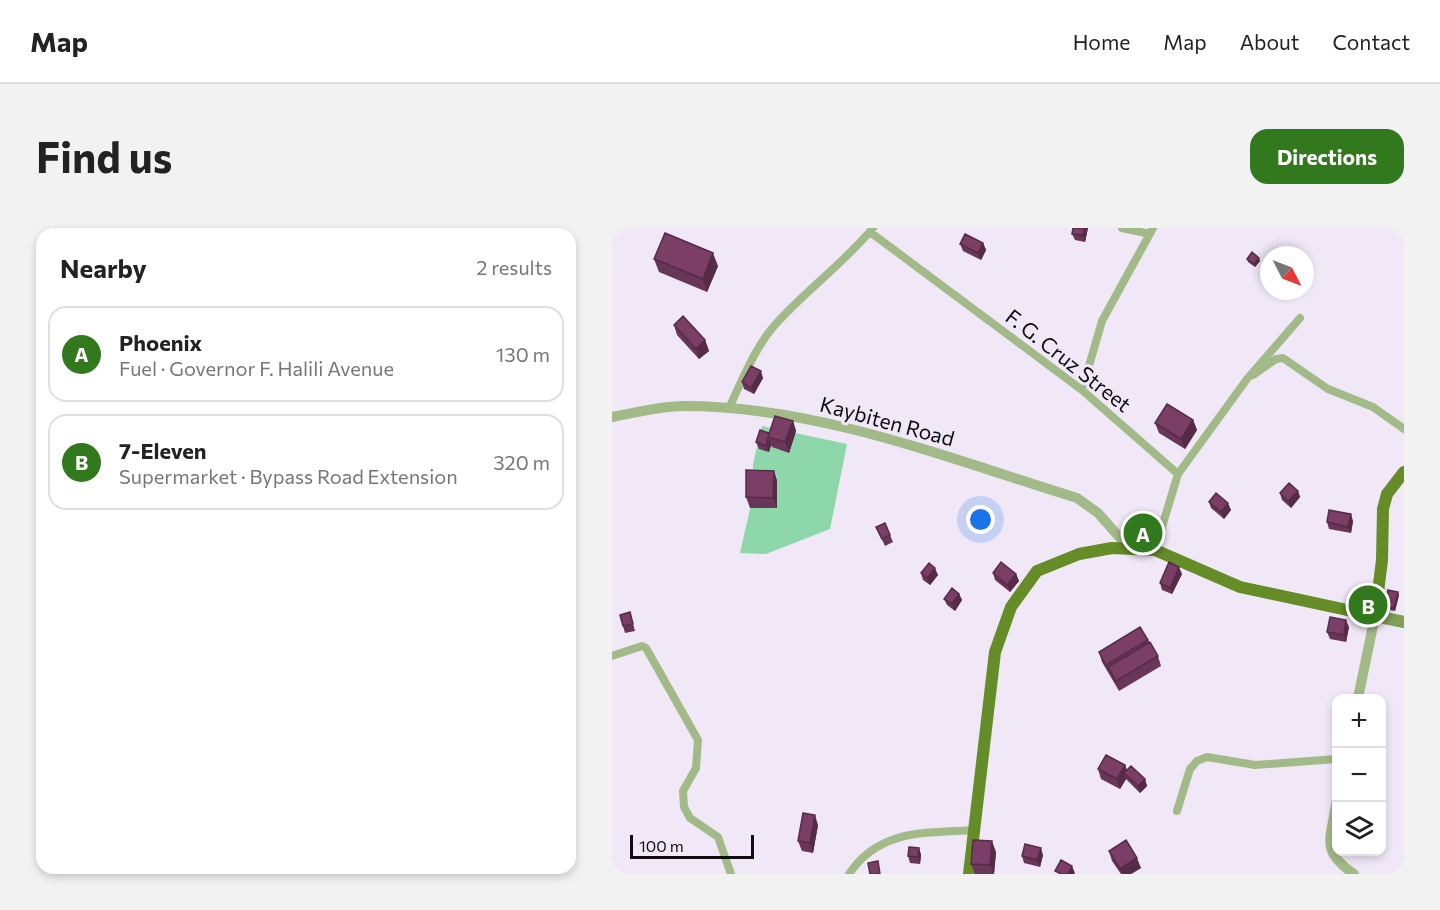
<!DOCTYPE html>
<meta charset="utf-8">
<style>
:root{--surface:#fff;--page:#f2f2f2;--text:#222;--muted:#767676;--line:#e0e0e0;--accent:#32791d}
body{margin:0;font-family:Commissioner,sans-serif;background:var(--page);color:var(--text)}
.controls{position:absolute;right:18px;bottom:18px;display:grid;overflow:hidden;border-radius:12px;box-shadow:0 3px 9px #0003}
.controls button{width:54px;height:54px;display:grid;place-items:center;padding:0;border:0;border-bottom:2px solid var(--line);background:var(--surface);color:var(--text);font:30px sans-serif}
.compass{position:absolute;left:648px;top:18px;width:54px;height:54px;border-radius:50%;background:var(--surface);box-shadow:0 3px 9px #0003;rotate:132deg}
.scale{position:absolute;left:18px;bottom:15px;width:124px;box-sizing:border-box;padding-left:6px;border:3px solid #0f0c11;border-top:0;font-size:16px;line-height:21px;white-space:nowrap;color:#0f0c11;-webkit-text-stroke:4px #f0e8f7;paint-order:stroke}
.you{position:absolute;left:369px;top:292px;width:21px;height:21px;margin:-15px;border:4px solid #fff;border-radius:50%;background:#1a73e8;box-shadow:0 0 0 9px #1a73e833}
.badge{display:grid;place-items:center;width:39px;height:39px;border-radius:50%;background:var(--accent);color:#fff;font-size:20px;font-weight:700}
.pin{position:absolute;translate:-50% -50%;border:3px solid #fff;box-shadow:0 2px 6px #0006}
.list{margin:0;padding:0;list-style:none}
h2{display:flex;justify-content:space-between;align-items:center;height:78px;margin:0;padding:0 24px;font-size:26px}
h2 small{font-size:20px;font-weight:400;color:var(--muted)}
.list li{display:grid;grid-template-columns:39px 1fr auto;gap:18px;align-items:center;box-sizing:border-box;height:96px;margin:0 12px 12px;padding:0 12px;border:2px solid var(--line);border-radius:18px}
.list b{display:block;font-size:22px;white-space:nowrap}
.list p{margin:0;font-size:20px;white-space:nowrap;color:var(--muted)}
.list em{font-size:20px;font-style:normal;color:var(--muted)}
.icon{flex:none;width:33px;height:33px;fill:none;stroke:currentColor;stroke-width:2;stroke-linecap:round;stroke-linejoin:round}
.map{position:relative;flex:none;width:792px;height:646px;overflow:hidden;border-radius:18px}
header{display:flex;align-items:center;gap:36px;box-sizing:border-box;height:84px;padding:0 30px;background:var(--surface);border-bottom:2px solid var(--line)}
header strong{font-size:28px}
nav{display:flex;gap:33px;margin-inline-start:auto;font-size:21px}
.intro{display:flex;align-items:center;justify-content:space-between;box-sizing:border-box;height:144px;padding:0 36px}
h1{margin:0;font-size:42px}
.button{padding:15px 27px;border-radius:18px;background:var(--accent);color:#fff;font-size:21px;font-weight:700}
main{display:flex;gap:36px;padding:0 36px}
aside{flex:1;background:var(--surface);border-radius:18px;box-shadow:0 3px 9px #0003}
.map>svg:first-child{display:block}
.green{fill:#8ed7aa}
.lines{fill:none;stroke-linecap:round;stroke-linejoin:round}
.minor{stroke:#a2b988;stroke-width:8}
.tertiary{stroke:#a2b988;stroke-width:10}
.secondary{stroke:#7e9f55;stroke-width:12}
.primary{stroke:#658c27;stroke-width:12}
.wall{fill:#693559}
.shaded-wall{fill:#552b48}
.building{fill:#7a3e67;stroke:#552b48;stroke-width:1.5}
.labels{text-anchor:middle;stroke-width:6;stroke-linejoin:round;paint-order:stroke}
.street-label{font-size:21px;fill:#0f0c11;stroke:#f0e8f7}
</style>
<header>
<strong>Map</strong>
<nav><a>Home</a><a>Map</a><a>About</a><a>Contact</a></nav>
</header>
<div class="intro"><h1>Find us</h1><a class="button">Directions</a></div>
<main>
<aside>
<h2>Nearby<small>2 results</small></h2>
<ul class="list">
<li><span class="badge">A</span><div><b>Phoenix</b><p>Fuel · Governor F. Halili Avenue</p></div><em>130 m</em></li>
<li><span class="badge">B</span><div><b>7-Eleven</b><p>Supermarket · Bypass Road Extension</p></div><em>320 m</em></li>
</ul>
</aside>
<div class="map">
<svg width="792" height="646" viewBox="0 0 792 646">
<rect width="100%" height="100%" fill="#f0e8f7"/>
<path class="green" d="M 150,198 L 235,216 L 218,301 L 154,326 L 128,325 L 141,268 L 141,236 Z"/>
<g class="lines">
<path class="minor" d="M 510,0 L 538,6
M 258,4 L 470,162 L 566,246
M 641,147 L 664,131 L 671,130 L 716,161 L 761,179 L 792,201
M 470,162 L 490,93 L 541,0
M 117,180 C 130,153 142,121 162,98 C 193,63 231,36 261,0
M 543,322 L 566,246 L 635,151 L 688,90
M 0,428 L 30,418 L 34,420 L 86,512 L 84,540 L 71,563 L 72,579 L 78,590 L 106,609 L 119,646
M 565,583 L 578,541 L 585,533 L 595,529 L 643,537 L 724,531
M 237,646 C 267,601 313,605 362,602"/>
<path class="tertiary" d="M 0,189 C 23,185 48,178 72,178 C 206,178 338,231 465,270 L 486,285 L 516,319
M 746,470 L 763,388
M 724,576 C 719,612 708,623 742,646"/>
<path class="secondary" d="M 763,388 L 792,394"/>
<path class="primary" d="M 357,646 L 383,424 L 399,379 L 425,343 L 467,326 L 500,320 L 543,322 L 628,359 L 763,388 L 770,332 L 771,281 L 775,266 L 792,244"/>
</g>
<path class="wall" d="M 476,0 L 473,14 L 463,12 L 460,6 Z
M 371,15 L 374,22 L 369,32 L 351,23 L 348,16 Z
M 42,31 L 106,38 L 95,64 L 47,44 Z
M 635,31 L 648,33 L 643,39 L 636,34 Z
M 62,97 L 93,112 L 97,123 L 87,131 L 65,107 Z
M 151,150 L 142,166 L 132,161 L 130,154 Z
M 581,192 L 585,202 L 573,221 L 547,205 L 543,195 Z
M 181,193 L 184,203 L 177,225 L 160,219 L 159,217 L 157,224 L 147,221 L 144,214 L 157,205 Z
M 162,243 L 165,253 L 165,280 L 138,280 L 134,269 Z
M 686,263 L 688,269 L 679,280 L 670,272 L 668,265 Z
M 597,274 L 619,282 L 612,291 L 599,280 Z
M 741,293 L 739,305 L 717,301 L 715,294 Z
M 264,299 L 278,307 L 281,314 L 273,318 Z
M 309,345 L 326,347 L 318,357 L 311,352 Z
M 381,345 L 404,346 L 407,353 L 398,364 L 383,352 Z
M 570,346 L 560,366 L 550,362 L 548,355 Z
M 347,366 L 350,372 L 343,383 L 335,377 L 332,371 Z
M 787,367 L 783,383 L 773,381 L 772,378 Z
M 18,384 L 23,403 L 13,405 L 11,398 Z
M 737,399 L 734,414 L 718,411 L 715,404 Z
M 536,412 L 546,428 L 549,438 L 507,463 L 490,434 L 487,424 Z
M 513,537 L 515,542 L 533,551 L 535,558 L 528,565 L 514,551 L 508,561 L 489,551 L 486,541 Z
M 206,597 L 201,625 L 190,623 L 186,613 Z
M 307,620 L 309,627 L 308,636 L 298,635 L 296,628 Z
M 497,623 L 529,640 L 519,646 L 509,646 L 500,633 Z
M 384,624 L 382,646 L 363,646 L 359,636 Z
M 431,627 L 428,639 L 412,635 L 410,628 Z"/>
<path class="shaded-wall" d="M 472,0 L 476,0 L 473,14 L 471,7 Z
M 371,15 L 374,22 L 369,32 L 366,25 Z
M 101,25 L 106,38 L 95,64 L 91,51 Z
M 647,30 L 648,33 L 643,39 L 642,36 Z
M 93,112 L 97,123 L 87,131 L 84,121 Z
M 149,143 L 151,150 L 142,166 L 139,160 Z
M 581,192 L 585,202 L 573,221 L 569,211 Z
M 181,193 L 184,203 L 177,225 L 173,214 Z
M 157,211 L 159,217 L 157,224 L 154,218 Z
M 162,243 L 165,253 L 165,280 L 161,270 Z
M 686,263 L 688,269 L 679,280 L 676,273 Z
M 616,275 L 619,282 L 612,291 L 609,284 Z
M 739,286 L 741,293 L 739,305 L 736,299 Z
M 567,339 L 570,346 L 560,366 L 558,360 Z
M 323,340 L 326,347 L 318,357 L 315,350 Z
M 404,346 L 407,353 L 398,364 L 395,357 Z
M 786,364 L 787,367 L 783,383 L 782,380 Z
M 347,366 L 350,372 L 343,383 L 340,376 Z
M 734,392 L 737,399 L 734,414 L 732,407 Z
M 513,537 L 516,547 L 512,545 L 514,551 L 508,561 L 505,551 Z
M 533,551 L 535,558 L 528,565 L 526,558 Z
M 203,587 L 206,597 L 201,625 L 198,615 Z
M 380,613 L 384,624 L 382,646 L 378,637 Z
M 307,620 L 309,627 L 308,636 L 306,629 Z
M 429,620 L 431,627 L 428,639 L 425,632 Z
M 525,630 L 529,640 L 519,646 L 510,646 L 508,641 Z
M 460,638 L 463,645 L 462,646 L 456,646 Z"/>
<path class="building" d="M 461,0 L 472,0 L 471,7 L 460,6 Z
M 53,5 L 101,25 L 91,51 L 42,31 Z
M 353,6 L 371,15 L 366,25 L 348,16 Z
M 640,24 L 647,30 L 642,36 L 635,31 Z
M 71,88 L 93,112 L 84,121 L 62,97 Z
M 139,138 L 149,143 L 139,160 L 130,154 Z
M 555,176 L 581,192 L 569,211 L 543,195 Z
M 163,188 L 181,193 L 173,214 L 156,209 Z
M 148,202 L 157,205 L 154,218 L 144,214 Z
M 134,242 L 162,243 L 161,270 L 134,269 Z
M 677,255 L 686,263 L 676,273 L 668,265 Z
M 604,265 L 616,275 L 609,284 L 597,274 Z
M 717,282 L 739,286 L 736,299 L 715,294 Z
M 273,295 L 278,307 L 270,311 L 264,299 Z
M 389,334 L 404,346 L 395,357 L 381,345 Z
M 557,334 L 567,339 L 558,360 L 548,355 Z
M 317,335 L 323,340 L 315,350 L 309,345 Z
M 340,360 L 347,366 L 340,376 L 332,371 Z
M 776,362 L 786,364 L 782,380 L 772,378 Z
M 18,384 L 21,396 L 11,398 L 8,387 Z
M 718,389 L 734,392 L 732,407 L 715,404 Z
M 528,399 L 536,412 L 494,437 L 487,424 Z
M 538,414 L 546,428 L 504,453 L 496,439 Z
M 494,527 L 513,537 L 505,551 L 486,541 Z
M 519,538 L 533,551 L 526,558 L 512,545 Z
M 191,585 L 203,587 L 198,615 L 186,613 Z
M 361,612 L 380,613 L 378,637 L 359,636 Z
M 514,612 L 525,630 L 508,641 L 497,623 Z
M 413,616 L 429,620 L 425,632 L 410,628 Z
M 297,619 L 307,620 L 306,629 L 296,628 Z
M 449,632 L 460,638 L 456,646 L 449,646 L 443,643 Z
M 266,633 L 268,646 L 258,646 L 256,635 Z"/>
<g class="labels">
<g class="street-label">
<text transform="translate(456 133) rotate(38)" y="7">F. G. Cruz Street</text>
<text transform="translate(275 194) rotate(15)" y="7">Kaybiten Road</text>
</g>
</g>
</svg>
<div class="controls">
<button>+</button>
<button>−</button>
<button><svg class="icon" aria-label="layers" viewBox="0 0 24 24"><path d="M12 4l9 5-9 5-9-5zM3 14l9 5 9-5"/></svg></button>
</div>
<svg class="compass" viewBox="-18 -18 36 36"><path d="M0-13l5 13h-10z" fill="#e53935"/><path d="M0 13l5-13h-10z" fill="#767676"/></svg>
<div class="scale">100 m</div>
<div class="you"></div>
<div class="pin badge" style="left:531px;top:305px">A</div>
<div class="pin badge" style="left:756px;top:377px">B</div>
</div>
</main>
